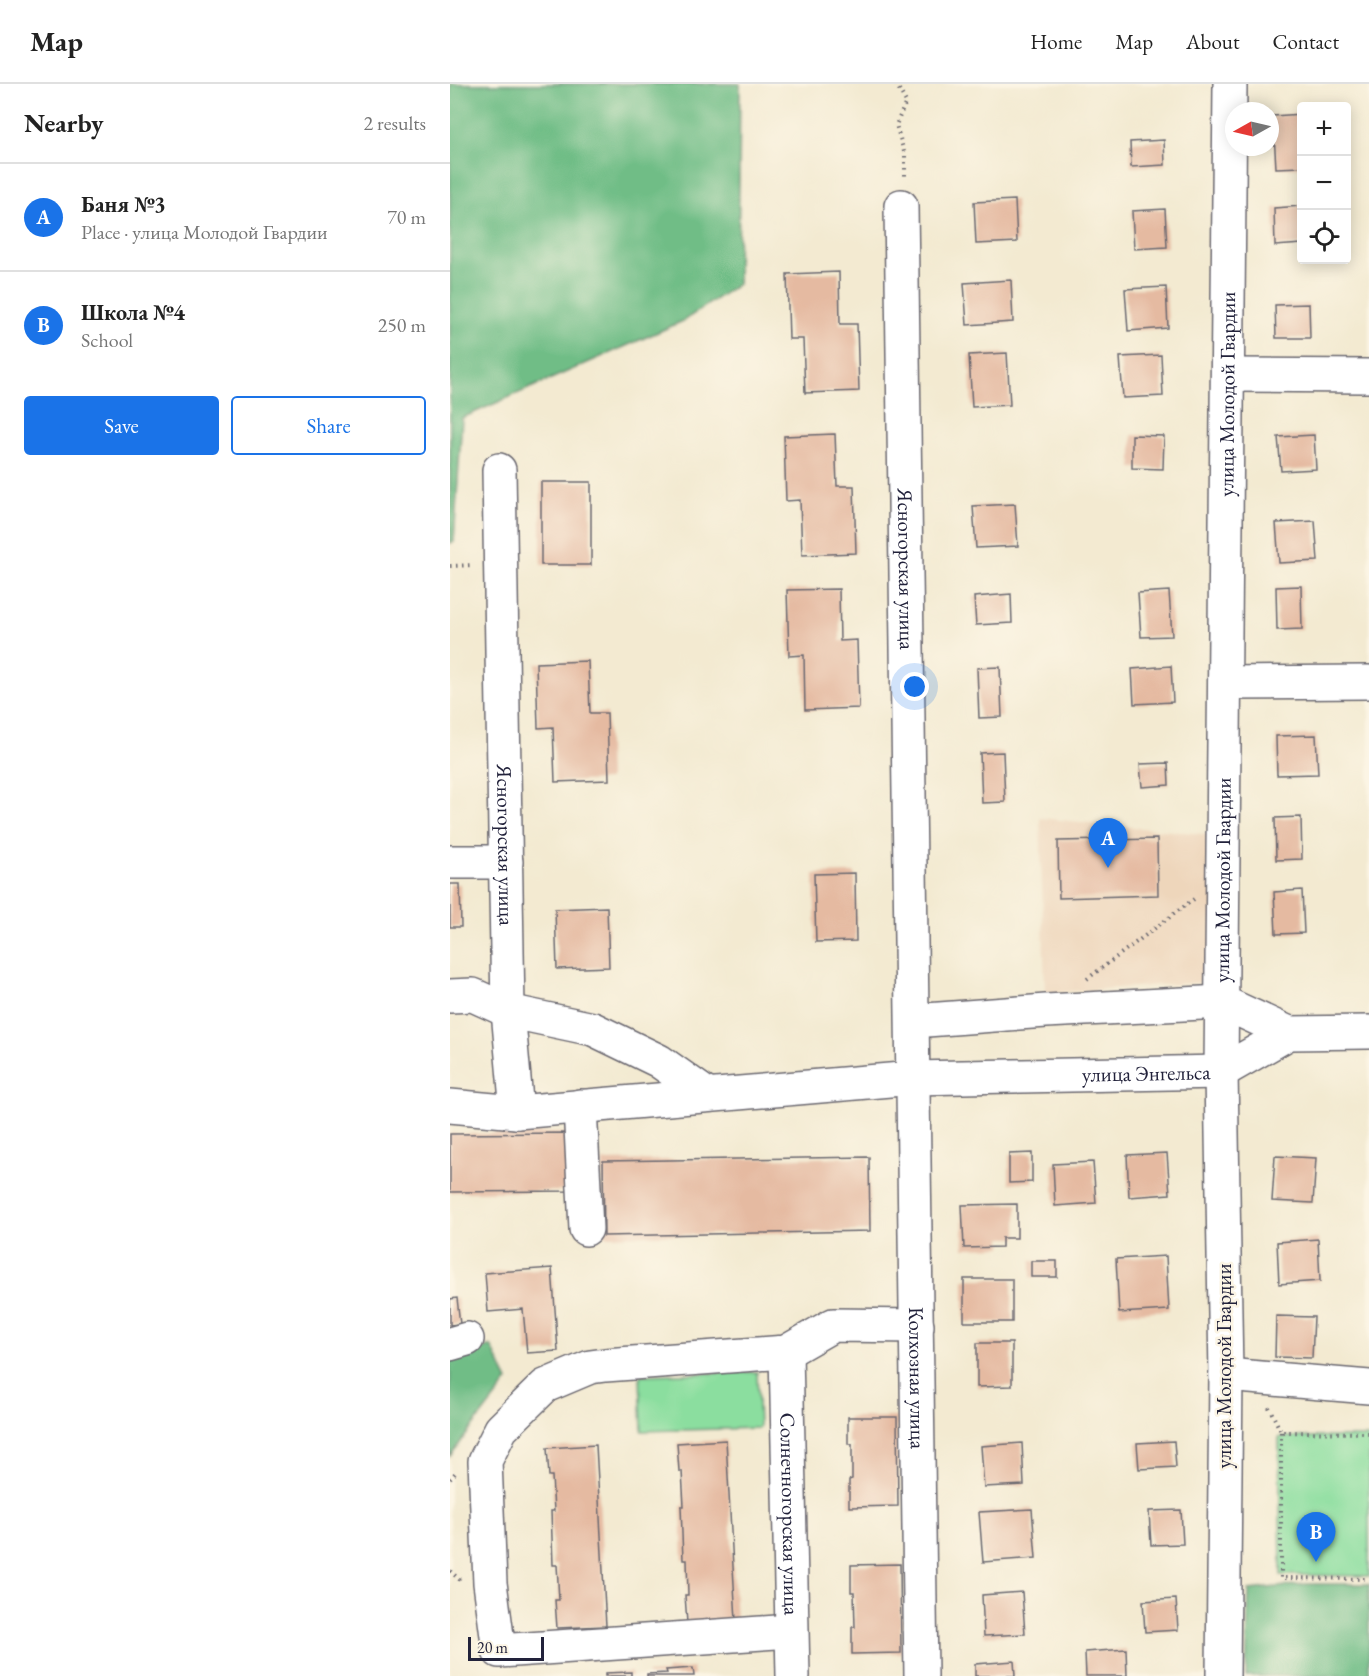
<!DOCTYPE html>
<meta charset="utf-8">
<style>
:root{--surface:#fff;--page:#f2f2f2;--text:#222;--muted:#767676;--line:#e0e0e0;--accent:#1a73e8}
body{margin:0;font-family:"EB Garamond",serif;background:var(--page);color:var(--text)}
.controls{position:absolute;right:18px;top:18px;display:grid;overflow:hidden;border-radius:6px;box-shadow:0 3px 15px #0003}
.controls button{width:54px;height:54px;display:grid;place-items:center;padding:0;border:0;border-bottom:2px solid var(--line);background:var(--surface);color:var(--text);font:30px sans-serif}
.compass{position:absolute;left:775px;top:18px;width:54px;height:54px;border-radius:50%;background:var(--surface);box-shadow:0 3px 15px #0003;rotate:262deg}
.scale{position:absolute;left:18px;bottom:15px;width:76px;box-sizing:border-box;padding-left:6px;border:3px solid #22223b;border-top:0;font-size:16px;line-height:21px;white-space:nowrap;color:#22223b;-webkit-text-stroke:4px #fcf5e5;paint-order:stroke}
.you{position:absolute;left:465px;top:603px;width:21px;height:21px;margin:-15px;border:4px solid #fff;border-radius:50%;background:#1a73e8;box-shadow:0 0 0 9px #1a73e833}
.badge{display:grid;place-items:center;width:39px;height:39px;border-radius:50%;background:var(--accent);color:#fff;font-size:20px;font-weight:700}
.pin{position:absolute;translate:-50% -50px;filter:drop-shadow(0 2px 3px #0008)}
.pin::after{content:'';position:absolute;top:32px;width:21px;height:18px;background:inherit;clip-path:polygon(0 0,100% 0,50% 100%)}
.list{margin:0;padding:0;list-style:none}
h2{display:flex;justify-content:space-between;align-items:center;height:78px;margin:0;padding:0 24px;font-size:26px}
h2 small{font-size:20px;font-weight:400;color:var(--muted)}
.list li{display:grid;grid-template-columns:39px 1fr auto;gap:18px;align-items:center;box-sizing:border-box;height:108px;padding:0 24px;border-top:2px solid var(--line)}
.list b{display:block;font-size:22px;white-space:nowrap}
.list p{margin:0;font-size:20px;white-space:nowrap;color:var(--muted)}
.list em{font-size:20px;font-style:normal;color:var(--muted)}
.actions{display:flex;gap:12px;padding:18px 24px}
.actions a{flex:1;padding:14px 0;border:2px solid var(--accent);border-radius:6px;text-align:center;font-size:21px;color:var(--accent)}
.actions .main{background:var(--accent);color:#fff}
.icon{flex:none;width:33px;height:33px;fill:none;stroke:currentColor;stroke-width:2;stroke-linecap:round;stroke-linejoin:round}
.map{position:relative;flex:none;width:919px;height:1592px;overflow:hidden}
header{display:flex;align-items:center;gap:36px;box-sizing:border-box;height:84px;padding:0 30px;background:var(--surface);border-bottom:2px solid var(--line)}
header strong{font-size:28px}
nav{display:flex;gap:33px;margin-inline-start:auto;font-size:21px}
main{display:flex}
aside{flex:1;background:var(--surface)}
.map>svg:first-child{display:block}
.built{fill:#eed6bb}
.green{fill:#8bde9f;stroke:#56806d;stroke-width:1.5}
.forest{fill:#70bd86;stroke:#497060;stroke-width:1.5}
.building{fill:#e5baa1}
.lines{fill:none;stroke-linecap:round;stroke-linejoin:round}
.minor-casing{stroke:#6b6870;stroke-width:36}
.path{stroke:#6b6870;stroke-width:4;stroke-dasharray:1.5 4.5;stroke-linecap:butt}
.minor{stroke:#fff;stroke-width:33}
.labels{text-anchor:middle;stroke-width:5;stroke-linejoin:round;paint-order:stroke}
.street-label{font-size:21px;fill:#22223b;stroke:#fcf5e5}
</style>
<header>
<strong>Map</strong>
<nav><a>Home</a><a>Map</a><a>About</a><a>Contact</a></nav>
</header>
<main>
<aside>
<h2>Nearby<small>2 results</small></h2>
<ul class="list">
<li><span class="badge">A</span><div><b>Баня №3</b><p>Place · улица Молодой Гвардии</p></div><em>70 m</em></li>
<li><span class="badge">B</span><div><b>Школа №4</b><p>School</p></div><em>250 m</em></li>
</ul>
<div class="actions"><a class="main">Save</a><a>Share</a></div>
</aside>
<div class="map">
<svg width="919" height="1592" viewBox="0 0 919 1592">
<rect width="100%" height="100%" fill="#fcf5e5"/>
<filter id="ink" filterUnits="userSpaceOnUse"><feTurbulence type="fractalNoise" baseFrequency=".0167" numOctaves="2"/><feDisplacementMap in="SourceGraphic" scale="12" xChannelSelector="R" yChannelSelector="G"/><feConvolveMatrix kernelMatrix="1 2 1 2 8 2 1 2 1" color-interpolation-filters="sRGB"/></filter>
<filter id="wash" filterUnits="userSpaceOnUse"><feTurbulence type="fractalNoise" baseFrequency=".008" numOctaves="4" result="noise"/><feDisplacementMap in="SourceGraphic" scale="24" xChannelSelector="R" yChannelSelector="G"/><feGaussianBlur stdDeviation="1.35" result="paint"/><feColorMatrix in="noise" values="0 0 0 0 0 0 0 0 0 0 0 0 0 0 0 0 0 1.4 0 .05"/><feComposite in="paint" operator="in"/></filter>
<g filter="url(#wash)">
<rect width="100%" height="100%" fill="#f3ead1"/>
<path class="built" d="M 590,734 L 762,751 L 773,897 L 595,909 Z"/>
<path class="green" d="M 307,1288 L 309,1344 L 192,1347 L 190,1291 Z
M 829,1353 L 919,1353 L 919,1492 L 831,1491 Z"/>
<path class="forest" d="M 0,0 L 290,0 L 288,200 L 233,237 L 12,334 L 4,458 L 0,459 Z
M 41,1262 L 58,1297 L 0,1372 L 0,1277 Z
M 856,1500 L 919,1500 L 919,1592 L 796,1592 L 799,1506 Z"/>
<g id="blocks">
<path class="building" d="M 852,30 L 852,83 L 826,84 L 823,32 Z
M 714,56 L 715,81 L 681,83 L 680,58 Z
M 565,116 L 567,158 L 526,160 L 524,118 Z
M 852,122 L 852,160 L 825,162 L 824,124 Z
M 715,125 L 717,163 L 684,165 L 682,127 Z
M 389,188 L 390,240 L 407,240 L 409,307 L 355,309 L 353,255 L 339,255 L 337,190 Z
M 561,196 L 563,238 L 517,241 L 514,199 Z
M 716,203 L 718,244 L 678,247 L 675,205 Z
M 859,220 L 860,254 L 826,254 L 825,221 Z
M 557,269 L 560,321 L 522,323 L 519,271 Z
M 711,271 L 713,312 L 673,314 L 670,273 Z
M 385,350 L 387,402 L 404,402 L 406,469 L 352,471 L 350,416 L 336,417 L 334,352 Z
M 682,351 L 714,352 L 713,385 L 682,384 Z
M 864,351 L 866,385 L 831,387 L 828,353 Z
M 91,398 L 141,398 L 141,481 L 91,481 Z
M 565,420 L 568,462 L 526,464 L 523,422 Z
M 865,437 L 868,477 L 829,479 L 826,439 Z
M 851,502 L 852,545 L 827,546 L 826,503 Z
M 389,505 L 390,557 L 407,556 L 409,624 L 355,626 L 354,571 L 339,572 L 337,506 Z
M 719,507 L 722,552 L 691,553 L 688,509 Z
M 561,510 L 562,539 L 526,541 L 524,513 Z
M 138,577 L 140,629 L 157,629 L 159,696 L 105,698 L 103,643 L 88,644 L 86,579 Z
M 721,582 L 723,618 L 684,620 L 682,585 Z
M 550,583 L 552,633 L 529,634 L 527,584 Z
M 866,651 L 868,690 L 827,691 L 826,652 Z
M 553,668 L 555,718 L 532,719 L 530,669 Z
M 718,679 L 719,701 L 692,703 L 690,680 Z
M 851,733 L 852,775 L 826,776 L 825,734 Z
M 707,755 L 708,811 L 609,814 L 608,757 Z
M 405,789 L 406,857 L 366,858 L 364,790 Z
M 0,800 L 10,800 L 11,843 L 0,843 Z
M 852,806 L 854,849 L 826,850 L 824,808 Z
M 157,823 L 159,883 L 107,885 L 105,825 Z
M 125,1049 L 125,1107 L 0,1108 L 0,1050 Z
M 582,1069 L 582,1098 L 559,1099 L 559,1070 Z
M 717,1069 L 720,1110 L 679,1113 L 677,1071 Z
M 825,1072 L 866,1074 L 863,1119 L 822,1117 Z
M 419,1073 L 420,1147 L 154,1152 L 153,1077 Z
M 643,1078 L 646,1119 L 605,1122 L 603,1080 Z
M 567,1120 L 567,1154 L 552,1154 L 552,1163 L 514,1164 L 512,1121 Z
M 868,1155 L 870,1197 L 829,1200 L 827,1158 Z
M 716,1172 L 719,1226 L 669,1229 L 666,1175 Z
M 581,1177 L 607,1177 L 607,1193 L 581,1193 Z
M 102,1184 L 108,1267 L 77,1269 L 73,1225 L 38,1228 L 35,1189 Z
M 514,1195 L 562,1195 L 562,1238 L 514,1238 Z
M 7,1214 L 10,1240 L 0,1241 L 0,1215 Z
M 826,1232 L 864,1233 L 862,1274 L 825,1273 Z
M 527,1259 L 562,1259 L 562,1302 L 527,1303 Z
M 398,1333 L 447,1333 L 448,1422 L 399,1423 L 399,1396 L 402,1395 L 402,1360 L 398,1360 Z
M 276,1356 L 286,1537 L 237,1539 L 235,1511 L 238,1511 L 237,1476 L 233,1476 L 231,1422 L 234,1422 L 232,1387 L 229,1387 L 227,1359 Z
M 724,1357 L 726,1383 L 689,1385 L 687,1359 Z
M 572,1359 L 574,1401 L 534,1403 L 531,1362 Z
M 146,1361 L 156,1542 L 107,1544 L 105,1516 L 109,1516 L 108,1498 L 107,1481 L 103,1481 L 101,1427 L 104,1427 L 102,1392 L 99,1392 L 97,1364 Z
M 582,1425 L 586,1474 L 533,1478 L 529,1428 Z
M 731,1426 L 733,1460 L 701,1461 L 699,1427 Z
M 450,1480 L 451,1569 L 402,1570 L 402,1543 L 405,1543 L 404,1508 L 401,1508 L 401,1481 Z
M 572,1508 L 575,1550 L 534,1552 L 532,1511 Z
M 726,1515 L 728,1546 L 695,1548 L 693,1517 Z
M 676,1565 L 677,1592 L 636,1592 L 635,1568 Z
M 564,1577 L 565,1592 L 525,1592 L 525,1580 Z
M 243,1584 L 244,1592 L 197,1592 L 197,1590 L 217,1589 L 216,1586 Z
M 181,1588 L 181,1592 L 155,1592 L 155,1589 Z"/>
</g>
</g>
<g filter="url(#ink)">
<use href="#blocks" fill-opacity="0" stroke="#6b6870" stroke-width="1.5"/>
<g class="lines">
<defs>
<g id="minor">
<path id="s1" d="M 451,122 L 471,1592"/>
<path d="M 778,291 L 919,292"/>
<path id="s2" d="M 49,386 L 58,927 L 67,1028"/>
<path d="M 775,599 L 919,598"/>
<path d="M 0,778 L 56,778"/>
<path d="M 0,912 L 23,911 L 58,927 L 143,945 L 209,977 L 257,1011"/>
<path d="M 463,937 L 596,927 L 772,918 L 839,949"/>
<path id="s3" d="M 0,1022 L 67,1028 L 463,994 L 771,988 L 839,949 L 919,948"/>
<path d="M 130,1022 L 136,1145"/>
<path d="M 0,1260 L 17,1255"/>
<path id="s4" d="M 336,1268 L 343,1592"/>
<path d="M 776,1291 L 919,1303"/>
<path d="M 341,1547 L 49,1567 L 40,1499 L 35,1377 L 51,1345 L 95,1302 L 140,1283 L 155,1281 L 336,1268 L 383,1241 L 467,1242"/>
<path id="s5" d="M 773,1592 L 776,1291 L 771,988 L 780,0"/>
</g>
</defs>
<use href="#minor" class="minor-casing"/>
<path class="path" d="M 446,0 L 456,18 L 446,41 L 455,71 L 455,94
M 0,482 L 23,481
M 637,895 L 744,815
M 819,1323 L 831,1348 L 919,1349
M 831,1348 L 831,1494 L 919,1495
M 0,1395 L 7,1387
M 0,1487 L 11,1497"/>
<use href="#minor" class="minor"/>
</g>
</g>
<g class="labels">
<g class="street-label">
<text dy="7" stroke="none"><textPath href="#s5" startOffset="1282">улица Молодой Гвардии</textPath></text>
<text dy="7" stroke="none"><textPath href="#s1" startOffset="363">Ясногорская улица</textPath></text>
<text dy="7" stroke="none"><textPath href="#s2" startOffset="375">Ясногорская улица</textPath></text>
<text dy="7" stroke="none"><textPath href="#s5" startOffset="796">улица Молодой Гвардии</textPath></text>
<text dy="7" stroke="none"><textPath href="#s3" startOffset="698">улица Энгельса</textPath></text>
<text transform="translate(774 1282) rotate(-90)" y="7">улица Молодой Гвардии</text>
<text dy="7" stroke="none"><textPath href="#s1" startOffset="1172">Колхозная улица</textPath></text>
<text dy="7" stroke="none"><textPath href="#s4" startOffset="162">Солнечногорская улица</textPath></text>
</g>
</g>
</svg>
<div class="controls">
<button>+</button>
<button>−</button>
<button><svg class="icon" aria-label="locate" viewBox="0 0 24 24"><circle cx="12" cy="12" r="6"/><path d="M12 2v4M12 18v4M2 12h4M18 12h4"/></svg></button>
</div>
<svg class="compass" viewBox="-18 -18 36 36"><path d="M0-13l5 13h-10z" fill="#e53935"/><path d="M0 13l5-13h-10z" fill="#767676"/></svg>
<div class="scale">20 m</div>
<div class="you"></div>
<div class="pin badge" style="left:658px;top:784px">A</div>
<div class="pin badge" style="left:866px;top:1478px">B</div>
</div>
</main>
